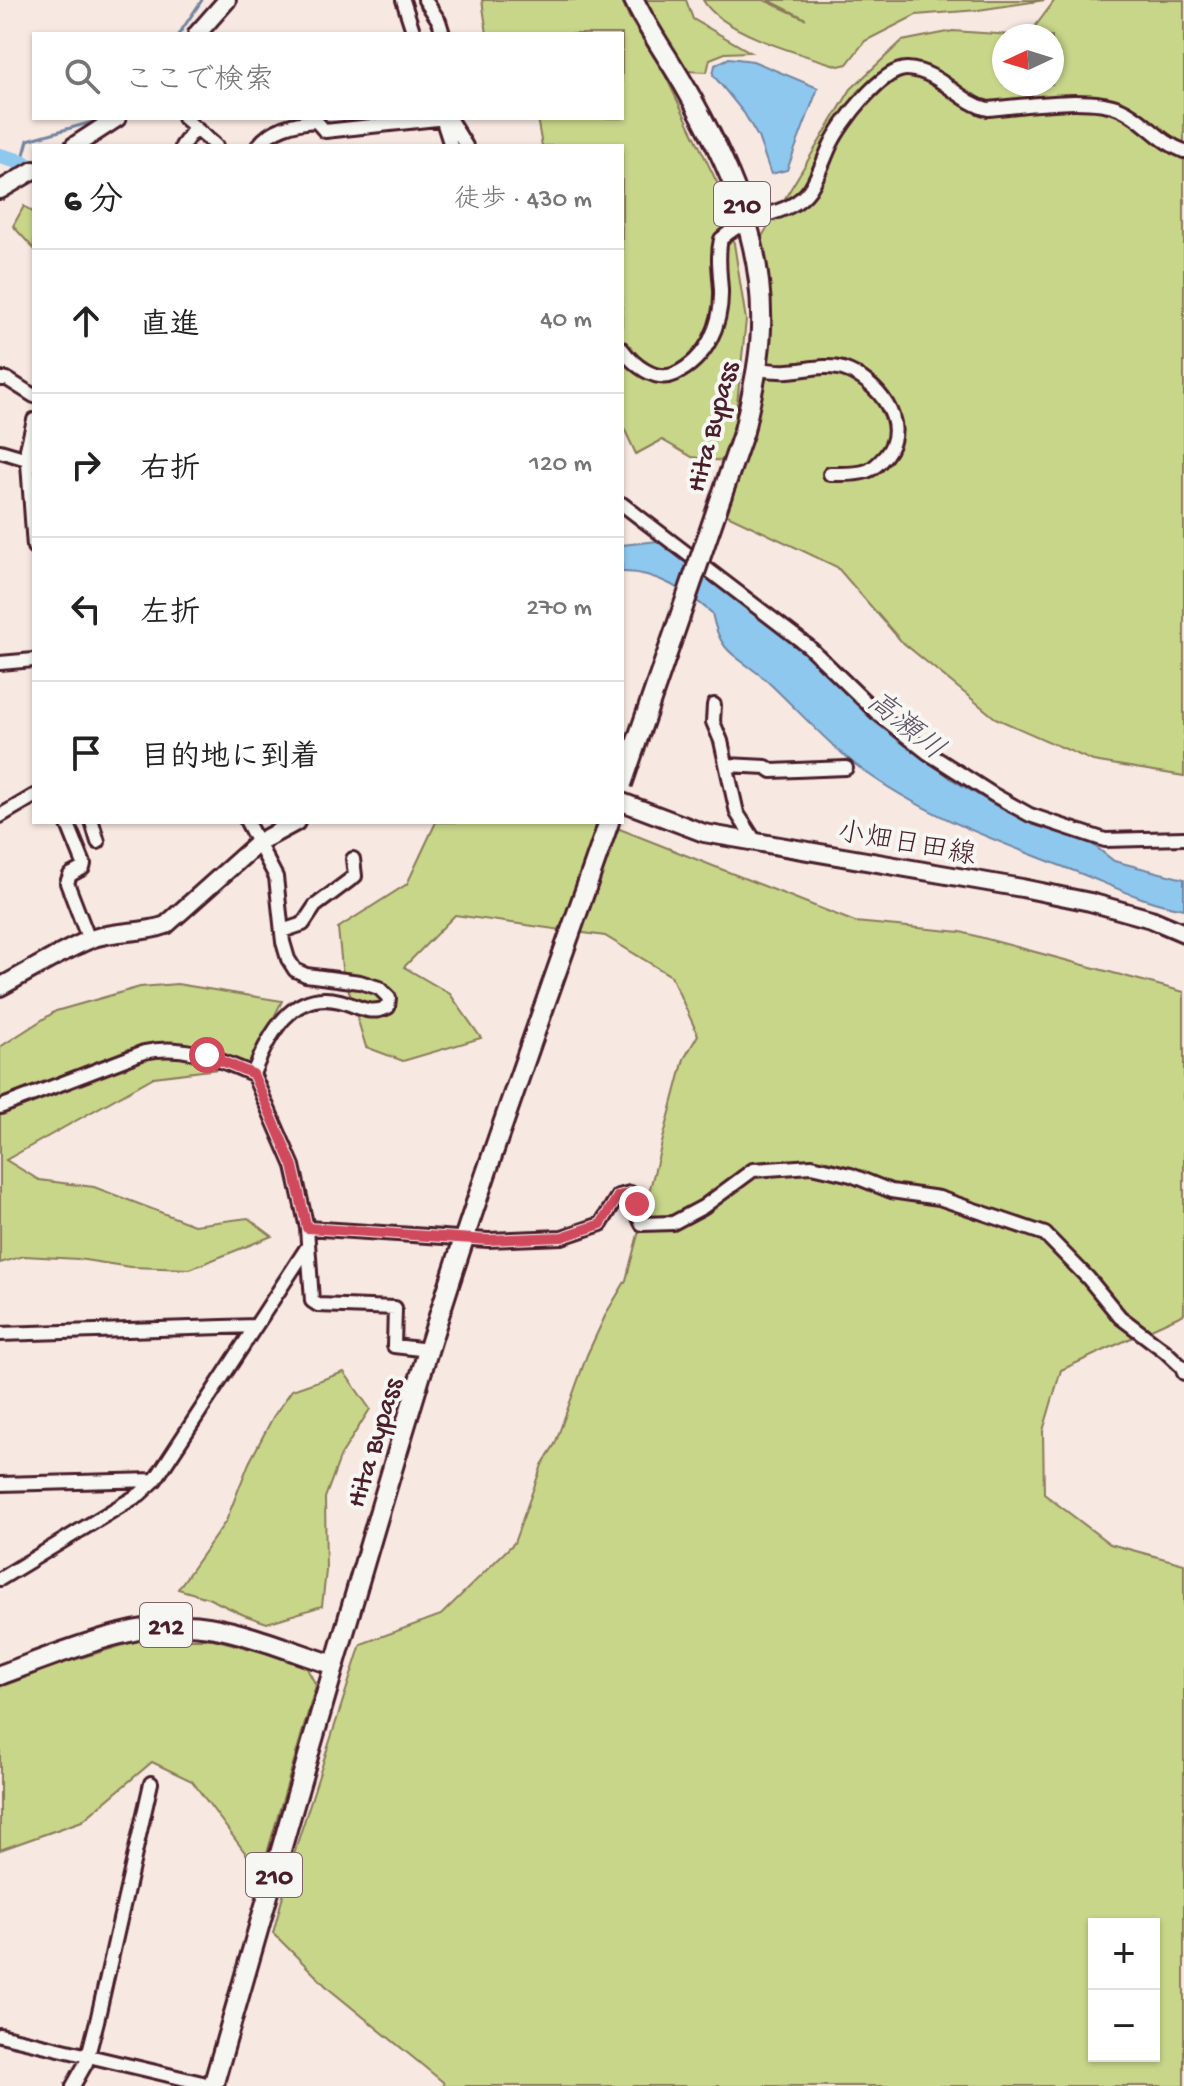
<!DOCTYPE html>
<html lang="ja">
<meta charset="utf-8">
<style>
:root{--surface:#fff;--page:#f2f2f2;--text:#222;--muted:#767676;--line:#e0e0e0}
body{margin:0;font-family:"Gochi Hand","Klee One",sans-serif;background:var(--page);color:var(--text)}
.controls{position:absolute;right:24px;bottom:24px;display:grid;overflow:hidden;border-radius:0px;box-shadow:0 2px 6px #0004}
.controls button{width:72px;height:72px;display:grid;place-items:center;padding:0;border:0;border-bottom:2px solid var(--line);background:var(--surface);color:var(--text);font:40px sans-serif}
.compass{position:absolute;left:992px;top:24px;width:72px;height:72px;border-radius:50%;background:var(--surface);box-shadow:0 2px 6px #0004;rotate:266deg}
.stop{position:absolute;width:24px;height:24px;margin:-18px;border:6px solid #d1495b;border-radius:50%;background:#fff}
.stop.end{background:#d1495b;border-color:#fff;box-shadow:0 2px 8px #0008}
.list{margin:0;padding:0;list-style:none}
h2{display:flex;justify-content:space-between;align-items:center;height:104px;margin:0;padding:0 32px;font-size:34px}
h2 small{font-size:26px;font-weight:400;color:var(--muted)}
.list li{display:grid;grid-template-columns:52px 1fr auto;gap:24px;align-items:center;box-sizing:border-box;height:144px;padding:0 32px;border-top:2px solid var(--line)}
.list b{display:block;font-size:30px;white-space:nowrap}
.list em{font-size:26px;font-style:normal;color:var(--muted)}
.icon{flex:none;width:44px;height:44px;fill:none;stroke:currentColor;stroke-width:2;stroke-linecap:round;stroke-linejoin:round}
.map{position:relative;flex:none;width:1184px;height:2086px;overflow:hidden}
.search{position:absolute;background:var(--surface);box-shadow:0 2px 6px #0004;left:32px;top:32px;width:592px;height:88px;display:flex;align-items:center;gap:20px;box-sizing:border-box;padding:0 28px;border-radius:0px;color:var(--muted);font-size:30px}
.panel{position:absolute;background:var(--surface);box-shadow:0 2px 6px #0004;left:32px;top:144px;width:592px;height:680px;border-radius:0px}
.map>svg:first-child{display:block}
.green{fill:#c8d68a;stroke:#897a5a;stroke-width:2;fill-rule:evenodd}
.water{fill:#8ec8ee;stroke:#7384a0;stroke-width:2}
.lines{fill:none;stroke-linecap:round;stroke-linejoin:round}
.stream{stroke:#7384a0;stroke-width:3}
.river{stroke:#8ec8ee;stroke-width:16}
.minor-casing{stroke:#4a1f2b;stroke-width:18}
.major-casing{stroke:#4a1f2b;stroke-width:22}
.highway-casing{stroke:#4a1f2b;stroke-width:24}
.minor{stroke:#f6f6f2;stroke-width:12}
.major{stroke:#f6f6f2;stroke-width:16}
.highway{stroke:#f6f6f2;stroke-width:18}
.highway-bridge-casing{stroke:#4a1f2b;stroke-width:24;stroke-linecap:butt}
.highway-bridge{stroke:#f6f6f2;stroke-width:18}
.route{stroke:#d1495b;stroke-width:10}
.labels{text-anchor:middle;stroke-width:8;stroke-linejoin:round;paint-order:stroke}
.shield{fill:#f6f6f2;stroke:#7e6067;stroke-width:2}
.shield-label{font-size:26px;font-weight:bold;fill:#4a1f2b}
.street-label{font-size:28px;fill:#4a1f2b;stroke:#f6f6f2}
.water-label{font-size:30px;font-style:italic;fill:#5e5266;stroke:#f6f6f2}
</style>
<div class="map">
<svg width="1184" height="2086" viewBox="0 0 1184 2086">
<rect width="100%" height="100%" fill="#f7e9e2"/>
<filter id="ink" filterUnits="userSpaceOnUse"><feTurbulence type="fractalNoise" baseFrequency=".0125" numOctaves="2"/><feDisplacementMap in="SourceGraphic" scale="16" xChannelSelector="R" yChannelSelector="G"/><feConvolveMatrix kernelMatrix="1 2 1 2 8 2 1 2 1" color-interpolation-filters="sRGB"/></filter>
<g filter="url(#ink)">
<path class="green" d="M 482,0 L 622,0 L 629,17 L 665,75 L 728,205 L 746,320 L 735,422 L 722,461 L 692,457 L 662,440 L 636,454 L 622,424 L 622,146 L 542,146 L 537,118 L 622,118 L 622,34 L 487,34 Z
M 643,0 L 686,0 L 693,19 L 750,52 L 725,53 L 710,59 L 707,72 L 686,71 Z
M 703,0 L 764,0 L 806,19 L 768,0 L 1045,0 L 978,10 L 916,15 L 865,41 L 847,64 L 839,66 C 803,55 721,33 703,0 Z
M 1055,0 L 1184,0 L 1184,776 L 1093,761 L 995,718 L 901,641 L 837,567 L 723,513 L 760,397 L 758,243 L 851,89 L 902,41 L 953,31 L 1028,36 ZM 1004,36 L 1052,36 L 1052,84 L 1004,84 Z
M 24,206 L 34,213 L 34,249 L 13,226 Z
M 436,822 L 602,822 L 855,922 L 961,932 L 1184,992 L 1184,1314 L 1061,1370 L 1043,1431 L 1044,1494 L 1110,1544 L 1184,1564 L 1184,2086 L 444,2086 L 443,2082 L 329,1989 L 273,1933 L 297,1844 L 361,1644 L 441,1615 L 514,1543 L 542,1465 L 555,1444 L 587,1355 L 607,1312 L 626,1280 L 684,1059 L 698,1035 L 671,976 L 605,936 L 455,915 L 404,967 L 450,994 L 481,1038 L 403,1061 L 366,1047 L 342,968 L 338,928 L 407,884 ZM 1094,1924 L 1154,1924 L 1154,2056 L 1094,2056 Z
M 177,984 L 282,1001 L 250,1065 L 154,1077 L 6,1160 L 39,1180 L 94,1187 L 194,1225 L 248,1218 L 272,1236 L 190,1269 L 130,1267 L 78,1259 L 24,1256 L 0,1263 L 0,1047 L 56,1011 L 140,987 Z
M 344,1372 L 370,1409 L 341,1455 L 325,1498 L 326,1571 L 322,1606 L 267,1623 L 244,1615 L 208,1598 L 178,1589 L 226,1521 L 249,1463 L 273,1417 L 292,1390 Z
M 144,1639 L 213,1639 L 304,1663 L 316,1685 L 261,1874 L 192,1781 L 152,1762 L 82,1821 L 0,1850 L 0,1682 Z"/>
<path class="water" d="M 729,58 L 753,61 L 818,88 L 787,170 L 771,174 L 758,137 L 744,113 L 713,75 L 715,65 Z
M 658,541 L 778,628 L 902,741 L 953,780 L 1007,812 L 1092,844 L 1114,861 L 1184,879 L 1184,909 C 1141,902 1109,884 1069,869 C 996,841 919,813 856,765 C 824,740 797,709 767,681 C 737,654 721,658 712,613 C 687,592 656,571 622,572 L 622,545 Z"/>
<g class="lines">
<path class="stream" d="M 179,34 L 202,0
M 22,162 L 28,140 L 99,120"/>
<path class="river" d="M 0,156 L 22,162 L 34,171"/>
<defs>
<path id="minor" d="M 403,0 L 414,34
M 425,0 L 439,21 L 443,34
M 184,118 L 216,146
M 442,118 L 451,146
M 449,118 L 466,146
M 182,146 L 195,128
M 258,146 C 270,129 295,122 316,121 L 325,131 L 446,118
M 622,349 C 633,364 655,383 675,374 C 707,359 722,324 721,290 C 720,273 717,256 721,239 C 729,232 741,224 751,220 C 773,212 796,209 810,189 C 819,175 824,159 831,144 C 841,123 882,68 907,69 C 941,71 958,102 988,109 C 1022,106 1090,95 1121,109 C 1144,119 1159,142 1184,151
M 757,369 C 767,370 778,372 788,371 C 806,370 826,364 843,369 C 877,380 911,423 886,455 C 880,462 875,468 867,471 C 855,475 842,474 830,474
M 0,379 L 7,379 L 34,396
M 34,420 L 27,449 L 34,547
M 0,451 L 27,459
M 622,504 L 808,646 L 877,713 L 928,753 L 994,795 L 1030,815 L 1105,840 L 1184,838
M 0,663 L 34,660
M 714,705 L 713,722 L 721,741 L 737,813 L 755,841
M 727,765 L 766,767 L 772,771 L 846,768
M 0,816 L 34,796
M 67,822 L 84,864 L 83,868 L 70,875 L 67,883 L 89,940
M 92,822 L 98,842
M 247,822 L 276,877 L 283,942 L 288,959 L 295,970 L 306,975 L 360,982 L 379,988 L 389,998 L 388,1007 C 369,1016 359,1006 340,1001 C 291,989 268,1036 253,1074
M 282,931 L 303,924 L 315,906 L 355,876 L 353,859
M 0,1107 L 144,1052 C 184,1043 217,1059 253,1074 L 293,1166 L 307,1228 L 312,1301 L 318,1305 L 395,1308 L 394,1346 L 429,1350
M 307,1228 L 488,1240 L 562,1237 L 601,1224 L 618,1196 L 630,1193 C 637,1204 636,1214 642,1224 L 673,1223 L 703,1207 L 753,1170 L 812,1166 L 851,1175 L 891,1191 L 939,1198 L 1045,1234 L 1088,1278 L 1120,1317 L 1165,1351 L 1182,1367 L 1184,1373
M 0,1334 L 255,1326
M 0,1484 L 155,1480
M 0,1579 L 140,1494 L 155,1480 L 308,1246
M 0,2035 L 215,2086
M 73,2086 L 86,2063 L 97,2021 L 151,1783"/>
<path id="major" d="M 197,34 L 227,0
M 74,146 L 117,118
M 0,190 L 34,170
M 622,802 L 704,833 L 1022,888 L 1090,902 L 1151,919 L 1184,933
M 0,987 C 30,971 60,952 91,939 C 115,930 142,934 166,925 L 259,842 L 296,822"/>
<path id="highway" d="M 634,0 C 648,30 668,57 684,85 C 727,160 764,239 761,328 C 760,363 751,397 744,431
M 0,1675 C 60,1653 145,1616 209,1627 C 251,1634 293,1652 334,1665
M 213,2086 C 284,1841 353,1595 428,1351 C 483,1173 548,998 609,822"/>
</defs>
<use href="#minor" class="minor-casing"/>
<use href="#major" class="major-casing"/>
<use href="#highway" class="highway-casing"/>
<use href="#minor" class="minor"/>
<use href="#major" class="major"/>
<use href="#highway" class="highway"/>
<defs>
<path id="highway-bridge" d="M 622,784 L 744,431"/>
</defs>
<use href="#highway-bridge" class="highway-bridge-casing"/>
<use href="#highway-bridge" class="highway-bridge"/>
</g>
</g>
<g class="lines" filter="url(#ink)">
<path class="route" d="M 207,1055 L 253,1074 L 293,1166 L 307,1228 L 488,1240 L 562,1237 L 601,1224 L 618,1196 L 630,1193 L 637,1204"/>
</g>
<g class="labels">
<g class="shield">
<rect x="714" y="182" width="56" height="44" rx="6"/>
<rect x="140" y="1603" width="52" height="44" rx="6"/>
<rect x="246" y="1853" width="56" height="44" rx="6"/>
</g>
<g class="shield-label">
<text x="742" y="213">210</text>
<text x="166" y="1634">212</text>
<text x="274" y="1884">210</text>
</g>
<g class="street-label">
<text transform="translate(710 426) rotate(-75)" y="10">Hita Bypass</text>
<text transform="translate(907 841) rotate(10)" y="10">小畑日田線</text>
<text transform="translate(372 1442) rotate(-73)" y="10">Hita Bypass</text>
</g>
<g class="water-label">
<text transform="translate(907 724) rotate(39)" y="10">高瀬川</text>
</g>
</g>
</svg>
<div class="controls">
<button>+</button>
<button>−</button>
</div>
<svg class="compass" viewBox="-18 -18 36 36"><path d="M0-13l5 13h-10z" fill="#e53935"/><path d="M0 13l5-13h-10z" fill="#767676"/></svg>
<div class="stop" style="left:207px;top:1055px"></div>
<div class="stop end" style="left:637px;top:1204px"></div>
<div class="search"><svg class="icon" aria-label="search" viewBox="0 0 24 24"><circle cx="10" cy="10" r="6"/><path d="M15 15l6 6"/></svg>ここで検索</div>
<section class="panel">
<h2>6 分<small>徒歩 · 430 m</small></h2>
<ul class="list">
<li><svg class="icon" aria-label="ahead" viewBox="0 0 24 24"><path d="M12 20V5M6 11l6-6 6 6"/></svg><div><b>直進</b></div><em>40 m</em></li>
<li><svg class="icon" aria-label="right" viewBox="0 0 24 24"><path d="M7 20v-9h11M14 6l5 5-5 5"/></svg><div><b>右折</b></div><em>120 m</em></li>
<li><svg class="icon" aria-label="left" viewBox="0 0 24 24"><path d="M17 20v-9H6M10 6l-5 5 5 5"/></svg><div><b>左折</b></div><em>270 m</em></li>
<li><svg class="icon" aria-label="arrive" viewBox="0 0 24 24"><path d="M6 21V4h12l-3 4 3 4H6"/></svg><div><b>目的地に到着</b></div></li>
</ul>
</section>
</div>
